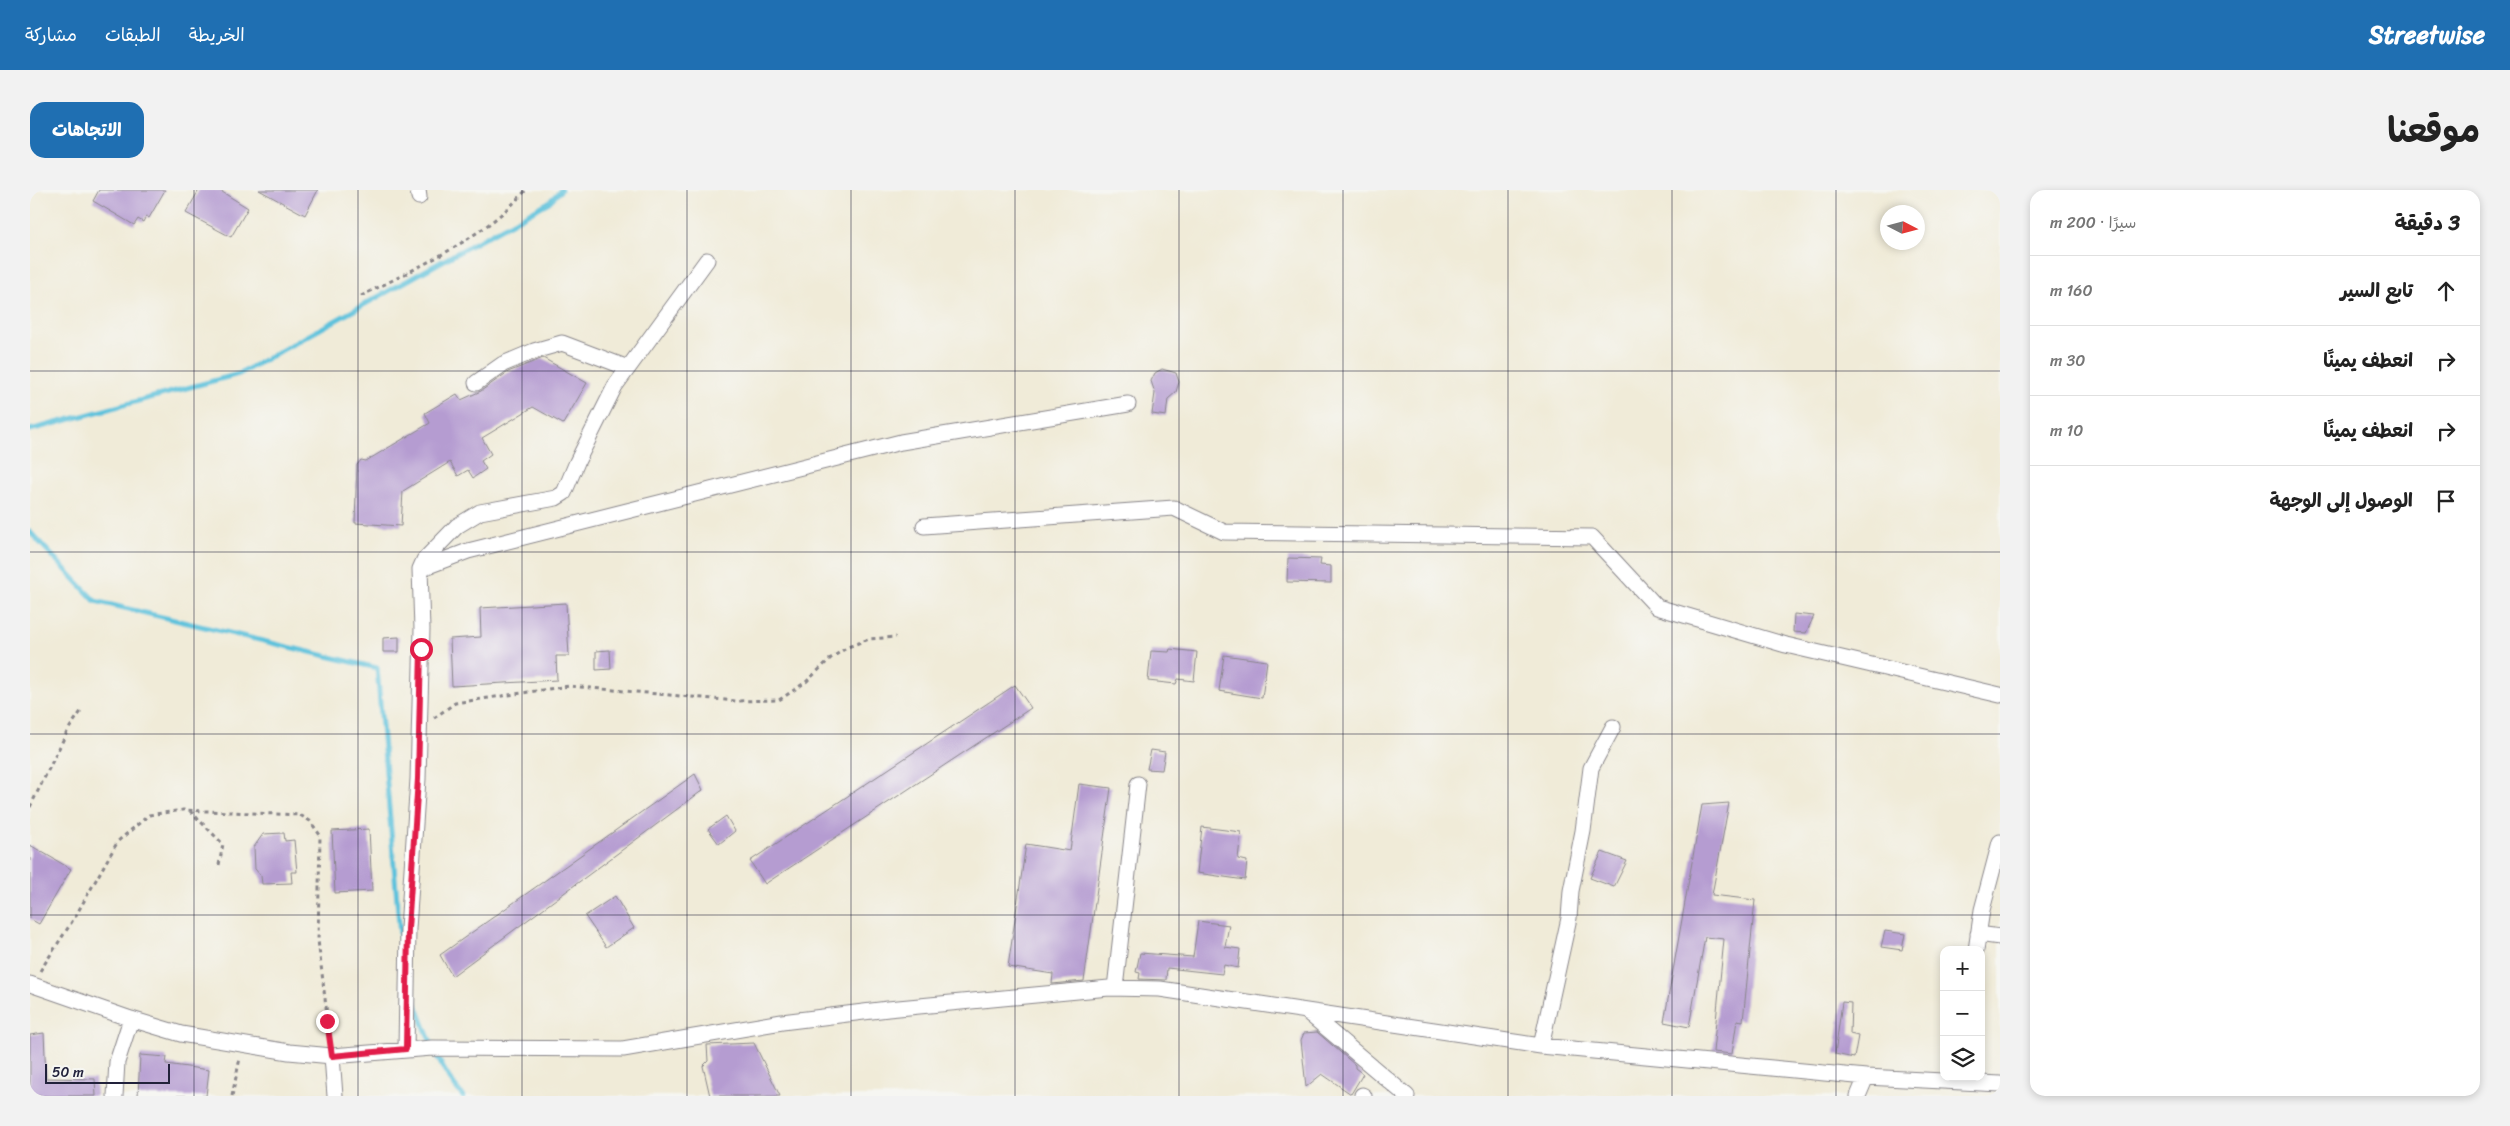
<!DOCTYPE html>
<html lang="ar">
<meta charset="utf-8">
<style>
:root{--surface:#fff;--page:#f2f2f2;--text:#222;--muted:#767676;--line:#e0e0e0;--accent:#1f6fb2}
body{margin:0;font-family:Sriracha,"Playpen Sans Arabic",sans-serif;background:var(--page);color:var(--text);direction:rtl}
.controls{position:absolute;right:15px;bottom:15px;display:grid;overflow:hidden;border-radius:10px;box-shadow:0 2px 8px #0003}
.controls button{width:45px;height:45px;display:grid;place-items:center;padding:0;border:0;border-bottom:1px solid var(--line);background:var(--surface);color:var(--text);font:25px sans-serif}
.compass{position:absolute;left:1850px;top:15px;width:45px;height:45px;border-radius:50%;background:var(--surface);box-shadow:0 2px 8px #0003;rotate:96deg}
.scale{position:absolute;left:15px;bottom:12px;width:125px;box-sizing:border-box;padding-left:5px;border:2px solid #22223b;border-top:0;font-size:14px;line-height:18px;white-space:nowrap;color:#22223b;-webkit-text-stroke:4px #f6f6f2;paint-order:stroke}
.stop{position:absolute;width:15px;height:15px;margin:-11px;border:4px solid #e11d48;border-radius:50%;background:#fff}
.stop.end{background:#e11d48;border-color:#fff;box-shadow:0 1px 5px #0008}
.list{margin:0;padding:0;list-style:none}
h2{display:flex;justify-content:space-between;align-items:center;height:65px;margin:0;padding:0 20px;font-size:21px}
h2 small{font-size:16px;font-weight:400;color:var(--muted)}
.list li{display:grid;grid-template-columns:32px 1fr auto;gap:15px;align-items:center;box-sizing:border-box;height:70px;padding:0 20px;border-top:1px solid var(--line)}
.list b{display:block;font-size:19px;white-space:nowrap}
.list em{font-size:16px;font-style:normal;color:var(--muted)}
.icon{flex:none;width:28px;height:28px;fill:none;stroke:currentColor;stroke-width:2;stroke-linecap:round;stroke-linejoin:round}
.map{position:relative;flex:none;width:1970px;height:906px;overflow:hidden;direction:ltr;border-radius:15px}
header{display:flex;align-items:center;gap:30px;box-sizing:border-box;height:70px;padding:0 25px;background:var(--accent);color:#fff}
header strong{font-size:24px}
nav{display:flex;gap:28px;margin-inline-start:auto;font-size:18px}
.intro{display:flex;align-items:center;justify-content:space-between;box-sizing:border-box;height:120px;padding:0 30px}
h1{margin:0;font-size:35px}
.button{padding:12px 22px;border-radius:15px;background:var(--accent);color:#fff;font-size:18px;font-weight:700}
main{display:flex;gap:30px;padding:0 30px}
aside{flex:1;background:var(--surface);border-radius:15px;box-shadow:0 2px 8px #0003}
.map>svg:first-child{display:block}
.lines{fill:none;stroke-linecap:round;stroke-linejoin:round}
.stream{stroke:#5ec2dc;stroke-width:5}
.building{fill:#b59cd1}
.minor-casing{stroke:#89868a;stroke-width:17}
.path{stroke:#89868a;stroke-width:3;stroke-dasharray:4 4;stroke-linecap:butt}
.minor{stroke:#fff;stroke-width:15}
.route{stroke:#e11d48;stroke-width:6}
.grid{fill:none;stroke:#22223b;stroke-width:1;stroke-opacity:0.55}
</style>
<header>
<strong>Streetwise</strong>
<nav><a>الخريطة</a><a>الطبقات</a><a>مشاركة</a></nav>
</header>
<div class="intro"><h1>موقعنا</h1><a class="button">الاتجاهات</a></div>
<main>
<aside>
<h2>3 دقيقة<small>سيرًا · 200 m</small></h2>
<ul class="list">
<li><svg class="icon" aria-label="ahead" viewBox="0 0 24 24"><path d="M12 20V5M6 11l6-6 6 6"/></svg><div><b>تابع السير</b></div><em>160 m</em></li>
<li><svg class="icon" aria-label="right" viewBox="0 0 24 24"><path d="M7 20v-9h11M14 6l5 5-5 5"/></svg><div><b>انعطف يمينًا</b></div><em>30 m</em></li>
<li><svg class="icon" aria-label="right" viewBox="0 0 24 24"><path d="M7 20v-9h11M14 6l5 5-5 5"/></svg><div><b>انعطف يمينًا</b></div><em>10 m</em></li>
<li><svg class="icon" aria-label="arrive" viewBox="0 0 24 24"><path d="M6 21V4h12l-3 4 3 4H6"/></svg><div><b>الوصول إلى الوجهة</b></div></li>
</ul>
</aside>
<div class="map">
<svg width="1970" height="906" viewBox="0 0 1970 906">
<rect width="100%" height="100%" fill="#f6f6f2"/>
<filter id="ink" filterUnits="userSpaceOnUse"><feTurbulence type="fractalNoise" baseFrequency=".02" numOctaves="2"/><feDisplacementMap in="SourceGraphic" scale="10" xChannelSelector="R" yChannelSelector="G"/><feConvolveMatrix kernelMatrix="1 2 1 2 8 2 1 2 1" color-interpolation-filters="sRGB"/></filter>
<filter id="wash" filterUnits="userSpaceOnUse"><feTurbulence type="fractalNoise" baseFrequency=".0096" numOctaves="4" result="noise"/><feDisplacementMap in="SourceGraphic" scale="20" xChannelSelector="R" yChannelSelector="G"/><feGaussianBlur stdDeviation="1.12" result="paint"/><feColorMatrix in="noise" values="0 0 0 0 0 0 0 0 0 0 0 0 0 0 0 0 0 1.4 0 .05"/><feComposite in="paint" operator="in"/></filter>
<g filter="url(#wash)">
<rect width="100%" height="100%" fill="#f0ebd8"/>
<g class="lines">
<path class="stream" d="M 0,240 L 209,184 L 519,12 L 531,0
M 0,342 L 65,411 L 347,478 L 371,757
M 382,804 C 396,840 407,877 433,906"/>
</g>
<g id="blocks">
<path class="building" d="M 69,0 L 135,0 L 119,28 L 116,26 L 113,32 L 108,29 L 104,35 L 63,11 Z
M 169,0 L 189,0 L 218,18 L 201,47 L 156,23 Z
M 229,0 L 288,0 L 275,25 Z
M 513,168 L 557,193 L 533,234 L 503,217 L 452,248 L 461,264 L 451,271 L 456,279 L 443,288 L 438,280 L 428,286 L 420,272 L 373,301 L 371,336 L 325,333 L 327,275 L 331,270 L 336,271 L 400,233 L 395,223 L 427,204 L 431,210 L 451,201 L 478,182 Z
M 1132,179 L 1146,183 L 1149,192 L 1146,202 L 1138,209 L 1136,226 L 1122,224 L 1125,203 L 1121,191 L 1125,183 Z
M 1258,368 L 1291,369 L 1290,375 L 1301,376 L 1301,393 L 1257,392 Z
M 536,413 L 539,466 L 526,466 L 527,490 L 422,496 L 420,449 L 451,447 L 450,418 Z
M 1764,424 L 1784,426 L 1776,443 L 1763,442 Z
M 369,447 L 369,462 L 353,462 L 353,448 Z
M 1140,459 L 1167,462 L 1164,491 L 1148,489 L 1146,494 L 1118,491 L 1121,461 L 1139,462 Z
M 580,460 L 581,479 L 566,480 L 566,461 Z
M 1194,465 L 1237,471 L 1232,508 L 1189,501 Z
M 985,495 L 1001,518 L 735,694 L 720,671 Z
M 1121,560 L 1135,562 L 1132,580 L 1117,579 Z
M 665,584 L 673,600 L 422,786 L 410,765 Z
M 1049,594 L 1081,598 L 1054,791 L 1022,794 L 1023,784 L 978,777 L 996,654 L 1040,661 Z
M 1699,613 L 1682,705 L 1725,710 L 1713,831 L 1707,830 L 1702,864 L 1683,862 L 1694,749 L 1675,747 L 1659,837 L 1634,832 L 1672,615 Z
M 696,626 L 705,641 L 689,654 L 678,639 Z
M 1172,637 L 1211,642 L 1208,669 L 1217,671 L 1215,690 L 1167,683 Z
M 339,639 L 342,701 L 305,703 L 302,641 Z
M 254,643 L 255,651 L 264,650 L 267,682 L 261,682 L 262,693 L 232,694 L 231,686 L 225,679 L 224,657 L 233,644 Z
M 0,655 L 41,679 L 9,734 L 0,729 Z
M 1572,662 L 1597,671 L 1584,697 L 1560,688 Z
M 585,706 L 604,738 L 576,757 L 555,726 Z
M 1168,731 L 1199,735 L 1195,757 L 1210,759 L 1208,778 L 1194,775 L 1192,784 L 1137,778 L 1136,790 L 1109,789 L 1110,783 L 1106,782 L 1110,763 L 1163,767 Z
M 1855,741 L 1875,744 L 1872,760 L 1851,757 Z
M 1812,812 L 1821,813 L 1820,844 L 1828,846 L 1824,868 L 1805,864 Z
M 1287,842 L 1325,875 L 1325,878 L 1333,884 L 1321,904 L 1292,884 L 1276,897 L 1271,850 L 1274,843 Z
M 14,843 L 16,888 L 65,889 L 66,906 L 0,906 L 0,845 Z
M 724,853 L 750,906 L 680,906 L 673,876 L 678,871 L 677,855 Z
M 110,865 L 137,867 L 136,874 L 179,880 L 176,906 L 108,906 Z"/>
</g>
</g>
<g filter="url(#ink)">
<use href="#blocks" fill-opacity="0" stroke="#89868a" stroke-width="1"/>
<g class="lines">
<defs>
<path id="minor" d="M 388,0 L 389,7
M 446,193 L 473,174 L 504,161 L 532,153 L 598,178
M 894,336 L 1144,318 L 1194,342 L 1562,347 L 1627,417 L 1756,455 L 1970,505
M 390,379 L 438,361 L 871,252 L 1098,214
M 1948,744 L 1970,747
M 1946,760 L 1952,720 L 1970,652
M 0,794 L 101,829 L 151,844 L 259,862 L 302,866 L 402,858 L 593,859 L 752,832 L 858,819 L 1079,798 L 1130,799 L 1511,856 L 1836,887 L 1970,894
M 1085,798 L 1108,594
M 1276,821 L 1377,906
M 1511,856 L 1539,728 L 1541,701 L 1553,641 L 1561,578 L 1583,537
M 376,859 L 378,739 L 388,589 L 392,439 L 390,379 L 394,370 L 427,336 L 450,322 L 526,308 L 534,303 L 547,272 L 585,196 L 677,70
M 302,866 L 305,906
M 1332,905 L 1334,906
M 85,906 L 87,872 L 101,829
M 1828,906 L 1836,887"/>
</defs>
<use href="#minor" class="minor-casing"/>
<path class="path" d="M 331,106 C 388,77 453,49 496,0
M 404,528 L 425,513 L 539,496 L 706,511 L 749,510 L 776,492 L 801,468 L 818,457 L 839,449 L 866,447
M 0,617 L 38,540 L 52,520
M 160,621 L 193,654 L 189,675
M 10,781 L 45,727 L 88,651 L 119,625 L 153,620 L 270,625 L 280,631 L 290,645 L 288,750 L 300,850
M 202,906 L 210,868"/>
<use href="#minor" class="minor"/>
</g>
</g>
<g class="lines" filter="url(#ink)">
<path class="route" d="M 297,831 L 302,866 L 376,859 L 378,739 L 388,589 L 391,459"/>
</g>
<path class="grid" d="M 164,0 L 164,906M 328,0 L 328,906M 492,0 L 492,906M 657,0 L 657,906M 821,0 L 821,906M 985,0 L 985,906M 1149,0 L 1149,906M 1313,0 L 1313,906M 1478,0 L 1478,906M 1642,0 L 1642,906M 1806,0 L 1806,906M 0,181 L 1970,181M 0,362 L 1970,362M 0,544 L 1970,544M 0,725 L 1970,725"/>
</svg>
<div class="controls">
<button>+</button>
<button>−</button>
<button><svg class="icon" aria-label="layers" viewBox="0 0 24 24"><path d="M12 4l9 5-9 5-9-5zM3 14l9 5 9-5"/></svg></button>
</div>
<svg class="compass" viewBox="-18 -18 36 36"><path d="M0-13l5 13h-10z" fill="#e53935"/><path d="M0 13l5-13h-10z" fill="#767676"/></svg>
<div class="scale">50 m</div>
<div class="stop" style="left:391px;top:459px"></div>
<div class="stop end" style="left:297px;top:831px"></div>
</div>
</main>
